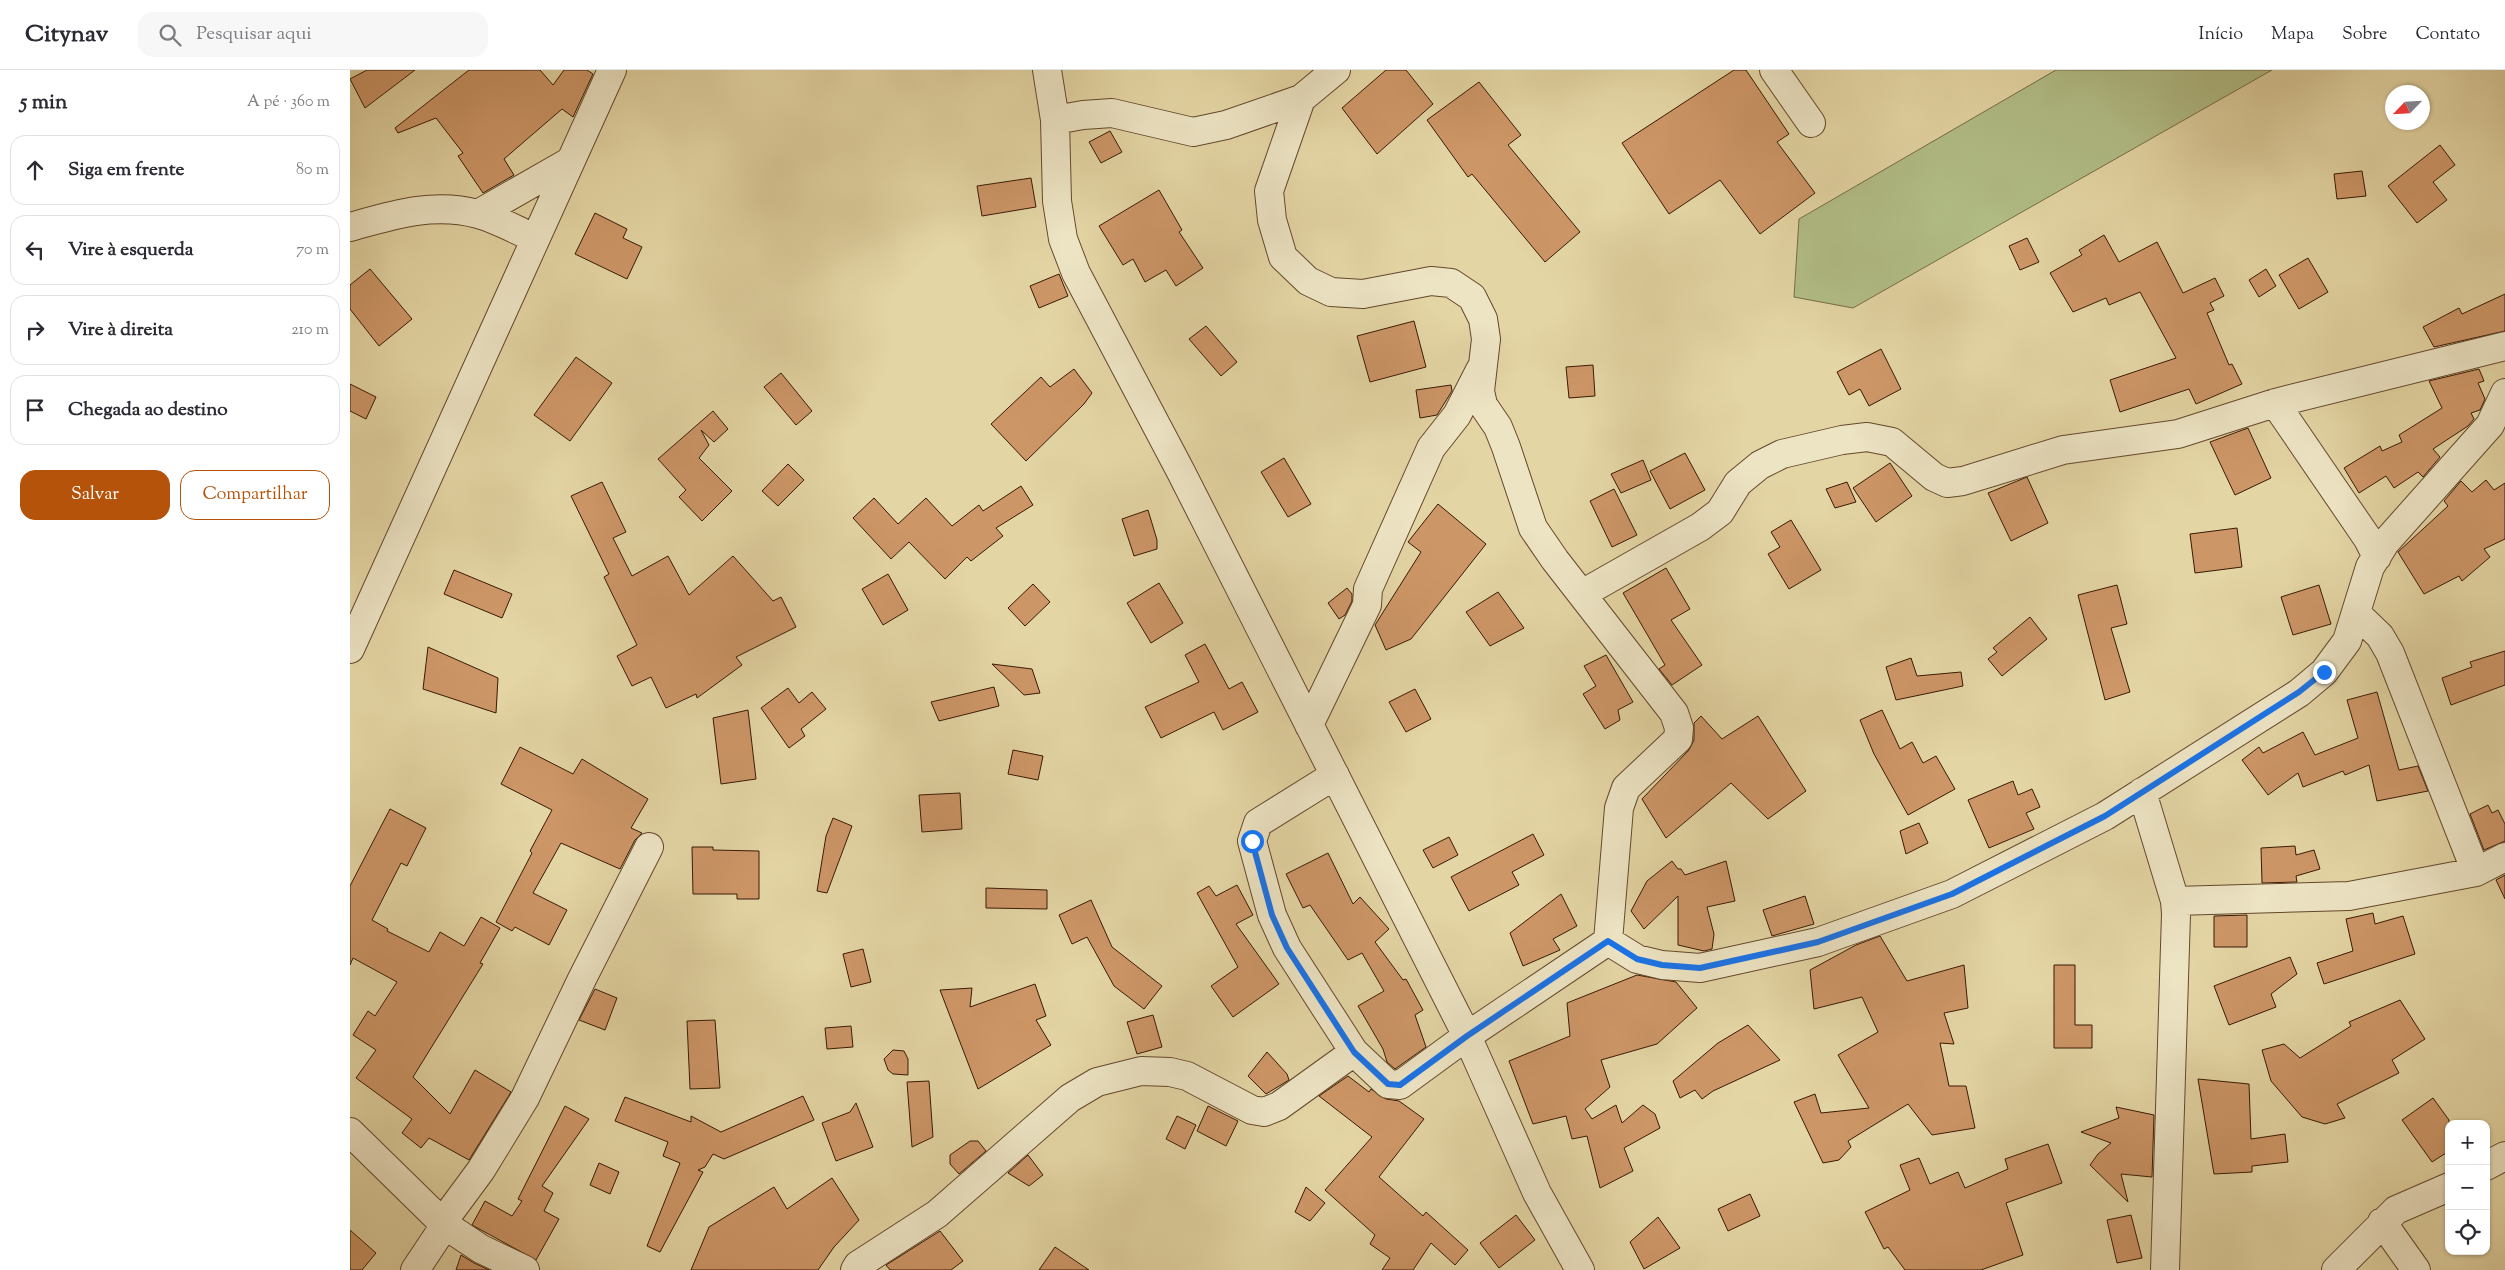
<!DOCTYPE html>
<html lang="pt">
<meta charset="utf-8">
<style>
:root{--surface:#fff;--page:#f7f7f7;--text:#2b2b33;--muted:#7c7c81;--line:#e1e1e2;--accent:#b45309}
body{margin:0;font-family:"Sorts Mill Goudy",serif;background:var(--page);color:var(--text)}
.controls{position:absolute;right:15px;bottom:15px;display:grid;overflow:hidden;border-radius:10px;box-shadow:0 1px 4px #0004}
.controls button{width:45px;height:45px;display:grid;place-items:center;padding:0;border:0;border-bottom:1px solid var(--line);background:var(--surface);color:var(--text);font:25px sans-serif}
.compass{position:absolute;left:2035px;top:15px;width:45px;height:45px;border-radius:50%;background:var(--surface);box-shadow:0 1px 4px #0004;rotate:245deg}
.stop{position:absolute;width:15px;height:15px;margin:-11px;border:4px solid #1a73e8;border-radius:50%;background:#fff}
.stop.end{background:#1a73e8;border-color:#fff;box-shadow:0 1px 5px #0008}
.list{margin:0;padding:0;list-style:none}
h2{display:flex;justify-content:space-between;align-items:center;height:65px;margin:0;padding:0 20px;font-size:21px}
h2 small{font-size:16px;font-weight:400;color:var(--muted)}
.list li{display:grid;grid-template-columns:32px 1fr auto;gap:15px;align-items:center;box-sizing:border-box;height:70px;margin:0 10px 10px;padding:0 10px;border:1px solid var(--line);border-radius:15px}
.list b{display:block;font-size:19px;white-space:nowrap}
.list em{font-size:16px;font-style:normal;color:var(--muted)}
.actions{display:flex;gap:10px;padding:15px 20px}
.actions a{flex:1;padding:11px 0;border:1px solid var(--accent);border-radius:15px;text-align:center;font-size:18px;color:var(--accent)}
.actions .main{background:var(--accent);color:#fff}
.icon{flex:none;width:28px;height:28px;fill:none;stroke:currentColor;stroke-width:2;stroke-linecap:round;stroke-linejoin:round}
.map{position:relative;flex:none;width:2155px;height:1200px;overflow:hidden}
header{display:flex;align-items:center;gap:30px;box-sizing:border-box;height:70px;padding:0 25px;background:var(--surface);border-bottom:1px solid var(--line)}
header strong{font-size:24px}
nav{display:flex;gap:28px;margin-inline-start:auto;font-size:18px}
.search{width:350px;height:45px;background:var(--page);display:flex;align-items:center;gap:12px;box-sizing:border-box;padding:0 18px;border-radius:15px;color:var(--muted);font-size:19px}
main{display:flex}
aside{flex:1;background:var(--surface)}
.map>svg:first-child{display:block}
.green{fill:#b2be87;stroke:#766c46}
.building{fill:#cd9667;stroke:#391904}
.lines{fill:none;stroke-linecap:round;stroke-linejoin:round}
.minor-casing{stroke:#64482c;stroke-width:30}
.minor{stroke:#ede4c4;stroke-width:28}
.route{stroke:#1a73e8;stroke-width:6}
</style>
<header>
<strong>Citynav</strong>
<div class="search"><svg class="icon" aria-label="search" viewBox="0 0 24 24"><circle cx="10" cy="10" r="6"/><path d="M15 15l6 6"/></svg>Pesquisar aqui</div>
<nav><a>Início</a><a>Mapa</a><a>Sobre</a><a>Contato</a></nav>
</header>
<main>
<aside>
<h2>5 min<small>A pé · 360 m</small></h2>
<ul class="list">
<li><svg class="icon" aria-label="ahead" viewBox="0 0 24 24"><path d="M12 20V5M6 11l6-6 6 6"/></svg><div><b>Siga em frente</b></div><em>80 m</em></li>
<li><svg class="icon" aria-label="left" viewBox="0 0 24 24"><path d="M17 20v-9H6M10 6l-5 5 5 5"/></svg><div><b>Vire à esquerda</b></div><em>70 m</em></li>
<li><svg class="icon" aria-label="right" viewBox="0 0 24 24"><path d="M7 20v-9h11M14 6l5 5-5 5"/></svg><div><b>Vire à direita</b></div><em>210 m</em></li>
<li><svg class="icon" aria-label="arrive" viewBox="0 0 24 24"><path d="M6 21V4h12l-3 4 3 4H6"/></svg><div><b>Chegada ao destino</b></div></li>
</ul>
<div class="actions"><a class="main">Salvar</a><a>Compartilhar</a></div>
</aside>
<div class="map">
<svg width="2155" height="1200" viewBox="0 0 2155 1200">
<rect width="100%" height="100%" fill="#e4d5a4"/>
<filter id="stains"><feTurbulence type="fractalNoise" baseFrequency=".004" numOctaves="4"/><feColorMatrix values="0 0 0 0 .2 0 0 0 0 .09 0 0 0 0 .02 0 0 0 .5 -.17"/></filter>
<radialGradient id="worn" r=".72"><stop offset=".6" stop-color="#630" stop-opacity="0"/><stop offset="1" stop-color="#630" stop-opacity=".3"/></radialGradient>
<path class="green" d="M 1706,0 L 1922,0 L 1503,238 L 1444,227 L 1449,149 Z"/>
<path class="building" d="M 17,0 L 65,0 L 15,38 L 0,9 Z
M 119,0 L 190,0 L 203,15 L 214,0 L 237,0 L 243,4 L 223,47 L 212,39 L 154,89 L 164,105 L 133,123 L 108,86 L 113,83 L 86,48 L 48,63 L 45,58 Z
M 1036,0 L 1056,0 L 1083,34 L 1027,84 L 992,38 Z
M 1384,0 L 1396,0 L 1439,64 L 1427,72 L 1465,123 L 1410,164 L 1370,110 L 1319,144 L 1272,73 Z
M 1129,12 L 1171,65 L 1158,75 L 1230,162 L 1195,192 L 1122,104 L 1118,107 L 1077,50 Z
M 760,61 L 772,82 L 751,93 L 739,72 Z
M 2090,75 L 2105,95 L 2083,112 L 2097,130 L 2067,153 L 2038,116 Z
M 2012,101 L 2016,126 L 1987,129 L 1984,104 Z
M 681,108 L 686,137 L 632,146 L 627,116 Z
M 809,120 L 832,160 L 829,162 L 853,198 L 826,216 L 816,200 L 795,212 L 783,189 L 773,195 L 749,156 Z
M 245,143 L 277,159 L 273,168 L 292,177 L 277,209 L 225,184 Z
M 1754,165 L 1769,192 L 1807,172 L 1833,223 L 1865,208 L 1874,226 L 1860,233 L 1864,240 L 1857,243 L 1879,295 L 1882,294 L 1892,314 L 1846,334 L 1839,319 L 1770,342 L 1760,310 L 1826,288 L 1790,222 L 1759,235 L 1756,228 L 1723,242 L 1700,203 L 1732,185 L 1729,180 Z
M 1677,168 L 1689,192 L 1670,200 L 1659,176 Z
M 1958,188 L 1978,222 L 1949,239 L 1929,205 Z
M 20,199 L 62,249 L 29,276 L 0,239 L 0,215 Z
M 1916,199 L 1926,216 L 1909,227 L 1899,210 Z
M 709,204 L 718,226 L 689,238 L 680,216 Z
M 2155,224 L 2155,261 L 2084,277 L 2073,257 L 2109,238 L 2112,244 Z
M 1064,251 L 1076,297 L 1020,312 L 1007,266 Z
M 856,256 L 887,292 L 871,306 L 839,269 Z
M 1531,279 L 1551,319 L 1519,336 L 1510,319 L 1499,325 L 1487,302 Z
M 226,287 L 262,313 L 220,371 L 184,345 Z
M 1243,295 L 1245,326 L 1219,328 L 1216,297 Z
M 724,299 L 742,323 L 734,334 L 676,391 L 641,354 L 691,307 L 700,317 Z
M 2129,299 L 2134,311 L 2128,313 L 2135,329 L 2130,340 L 2121,343 L 2124,349 L 2118,356 L 2083,379 L 2090,387 L 2073,407 L 2068,402 L 2044,418 L 2036,406 L 2009,423 L 1994,398 L 2030,376 L 2032,381 L 2052,372 L 2049,365 L 2092,338 L 2079,311 Z
M 431,303 L 462,341 L 446,355 L 414,317 Z
M 0,314 L 26,327 L 16,349 L 0,341 Z
M 1101,315 L 1102,321 L 1087,345 L 1070,348 L 1066,320 Z
M 363,341 L 378,359 L 364,372 L 351,360 L 359,375 L 349,388 L 382,421 L 352,451 L 329,427 L 336,420 L 308,389 Z
M 1898,358 L 1921,408 L 1885,425 L 1860,372 Z
M 1335,383 L 1355,420 L 1320,439 L 1300,401 Z
M 934,388 L 961,434 L 938,447 L 911,402 Z
M 1293,390 L 1301,410 L 1271,423 L 1261,404 Z
M 1540,393 L 1562,426 L 1526,452 L 1503,418 Z
M 438,394 L 454,410 L 428,436 L 412,421 Z
M 1677,407 L 1698,453 L 1661,471 L 1638,423 Z
M 2136,410 L 2144,420 L 2155,413 L 2155,469 L 2134,479 L 2140,487 L 2112,511 L 2109,506 L 2074,524 L 2048,482 L 2098,436 L 2094,431 L 2111,411 L 2122,422 Z
M 252,412 L 276,462 L 263,468 L 282,506 L 318,486 L 339,525 L 383,486 L 423,531 L 431,527 L 446,557 L 386,587 L 392,595 L 347,628 L 346,624 L 316,638 L 301,607 L 282,616 L 267,586 L 287,575 L 254,507 L 259,504 L 221,426 Z
M 1497,412 L 1506,432 L 1485,438 L 1476,419 Z
M 671,416 L 683,435 L 646,458 L 653,466 L 621,491 L 617,487 L 595,509 L 559,472 L 541,489 L 503,448 L 524,428 L 548,454 L 576,428 L 602,456 L 629,435 L 633,441 Z
M 1264,419 L 1287,465 L 1262,477 L 1240,431 Z
M 1088,434 L 1136,474 L 1061,569 L 1036,580 L 1025,555 L 1071,482 L 1058,472 Z
M 798,440 L 807,470 L 807,479 L 784,486 L 772,449 Z
M 1441,450 L 1471,500 L 1439,519 L 1418,484 L 1430,477 L 1421,462 Z
M 1887,458 L 1892,497 L 1845,503 L 1840,464 Z
M 1316,498 L 1340,539 L 1321,550 L 1352,595 L 1322,615 L 1309,599 L 1315,595 L 1273,523 Z
M 104,500 L 162,524 L 152,548 L 94,524 Z
M 538,504 L 558,540 L 533,555 L 512,519 Z
M 809,513 L 833,553 L 801,573 L 777,533 Z
M 683,514 L 700,532 L 675,556 L 658,538 Z
M 1767,515 L 1777,554 L 1761,558 L 1780,622 L 1755,630 L 1728,525 Z
M 1969,515 L 1981,554 L 1943,565 L 1931,527 Z
M 997,518 L 1002,524 L 1002,531 L 995,545 L 989,549 L 978,533 Z
M 1148,522 L 1174,558 L 1140,576 L 1116,542 Z
M 1680,547 L 1697,569 L 1652,606 L 1638,589 L 1647,582 L 1643,578 Z
M 855,574 L 879,619 L 892,612 L 908,642 L 873,660 L 864,642 L 811,668 L 795,637 L 849,612 L 835,585 Z
M 78,577 L 148,608 L 146,643 L 73,619 Z
M 2155,581 L 2155,615 L 2101,635 L 2092,608 L 2122,597 L 2120,592 Z
M 1256,585 L 1283,632 L 1268,640 L 1270,650 L 1255,659 L 1233,624 L 1246,616 L 1234,596 Z
M 1561,588 L 1567,606 L 1611,602 L 1613,616 L 1546,630 L 1536,597 Z
M 642,594 L 682,599 L 690,623 L 674,625 Z
M 644,617 L 649,636 L 589,651 L 581,632 Z
M 438,618 L 449,633 L 462,622 L 476,639 L 451,659 L 455,666 L 439,678 L 411,638 Z
M 1065,619 L 1081,649 L 1056,662 L 1039,632 Z
M 2027,622 L 2049,700 L 2068,696 L 2078,721 L 2027,731 L 2019,695 L 1995,705 L 1993,701 L 1953,717 L 1948,703 L 1918,725 L 1892,690 L 1909,677 L 1913,683 L 1953,662 L 1965,685 L 2008,668 L 1997,630 Z
M 398,640 L 406,709 L 371,714 L 363,648 Z
M 1532,640 L 1550,679 L 1562,672 L 1573,693 L 1586,686 L 1605,719 L 1558,745 L 1524,684 L 1510,650 Z
M 1351,646 L 1372,669 L 1408,646 L 1456,721 L 1418,749 L 1381,713 L 1316,768 L 1292,729 L 1339,680 L 1344,670 L 1344,653 Z
M 170,677 L 223,704 L 232,689 L 298,729 L 281,758 L 292,763 L 285,770 L 270,799 L 211,773 L 183,823 L 217,840 L 199,875 L 165,857 L 162,861 L 146,852 L 182,783 L 180,781 L 202,740 L 151,714 Z
M 663,680 L 693,686 L 688,710 L 658,704 Z
M 1663,711 L 1668,725 L 1682,719 L 1690,737 L 1676,743 L 1684,759 L 1639,778 L 1618,730 Z
M 610,723 L 612,759 L 572,762 L 569,725 Z
M 2138,735 L 2142,743 L 2148,740 L 2155,754 L 2155,771 L 2134,780 L 2120,744 Z
M 40,739 L 76,758 L 57,796 L 51,793 L 22,850 L 38,859 L 37,861 L 79,882 L 90,862 L 114,876 L 131,847 L 150,858 L 130,893 L 133,894 L 63,1007 L 100,1044 L 125,1000 L 161,1022 L 119,1090 L 79,1068 L 71,1078 L 52,1063 L 62,1049 L 6,1008 L 26,980 L 3,965 L 18,941 L 25,946 L 47,912 L 3,888 L 0,895 L 0,816 Z
M 483,748 L 502,756 L 477,823 L 467,821 L 476,766 Z
M 1569,753 L 1578,773 L 1556,784 L 1550,761 Z
M 1183,764 L 1194,785 L 1162,802 L 1169,815 L 1119,841 L 1101,807 Z
M 1099,767 L 1108,785 L 1083,798 L 1073,780 Z
M 1945,776 L 1946,785 L 1964,780 L 1970,799 L 1946,806 L 1947,812 L 1912,813 L 1911,778 Z
M 342,777 L 363,777 L 363,780 L 409,781 L 409,829 L 387,829 L 387,824 L 343,824 Z
M 978,783 L 1003,834 L 1010,827 L 1039,859 L 1025,872 L 1053,910 L 1056,909 L 1073,940 L 1065,945 L 1076,977 L 1045,999 L 1037,992 L 1033,979 L 1008,936 L 1034,921 L 1012,883 L 998,890 L 960,835 L 953,838 L 936,804 Z
M 1322,791 L 1328,799 L 1331,799 L 1335,805 L 1376,791 L 1385,831 L 1357,837 L 1364,864 L 1362,879 L 1354,881 L 1328,875 L 1328,826 L 1294,859 L 1281,841 L 1297,811 Z
M 2155,805 L 2155,829 L 2146,810 Z
M 887,815 L 903,845 L 886,854 L 929,914 L 883,947 L 861,916 L 888,897 L 847,823 L 859,816 L 866,826 Z
M 636,818 L 697,820 L 697,839 L 636,838 Z
M 1211,824 L 1227,856 L 1203,869 L 1210,880 L 1173,896 L 1160,863 Z
M 1455,826 L 1464,854 L 1422,866 L 1413,840 Z
M 741,830 L 762,877 L 812,916 L 794,939 L 764,916 L 737,867 L 722,874 L 709,845 Z
M 2023,843 L 2025,854 L 2053,846 L 2065,884 L 1974,914 L 1967,893 L 2003,881 L 1996,849 Z
M 1897,845 L 1897,877 L 1864,877 L 1864,846 Z
M 1530,866 L 1557,911 L 1614,895 L 1618,938 L 1594,943 L 1604,974 L 1590,973 L 1599,1016 L 1616,1016 L 1625,1058 L 1582,1065 L 1558,1034 L 1498,1071 L 1501,1077 L 1489,1090 L 1473,1093 L 1444,1032 L 1465,1024 L 1471,1043 L 1519,1038 L 1488,985 L 1528,962 L 1512,927 L 1464,939 L 1460,900 L 1506,875 Z
M 513,879 L 521,912 L 501,917 L 493,884 Z
M 1940,887 L 1947,904 L 1921,924 L 1926,937 L 1879,955 L 1864,916 Z
M 1704,895 L 1725,895 L 1725,955 L 1742,955 L 1742,978 L 1704,978 Z
M 1287,905 L 1326,912 L 1347,938 L 1307,974 L 1251,990 L 1260,1017 L 1235,1039 L 1242,1049 L 1266,1035 L 1272,1053 L 1293,1035 L 1305,1044 L 1310,1058 L 1274,1078 L 1283,1101 L 1250,1118 L 1237,1066 L 1222,1069 L 1216,1046 L 1183,1054 L 1159,991 L 1220,966 L 1217,933 Z
M 685,914 L 696,946 L 686,950 L 701,975 L 628,1019 L 590,920 L 622,918 L 620,937 Z
M 245,919 L 267,928 L 255,960 L 229,950 Z
M 2050,930 L 2075,969 L 2042,990 L 2049,1003 L 1987,1034 L 1995,1048 L 1975,1054 L 1952,1047 L 1921,1011 L 1912,980 L 1934,974 L 1950,988 L 2001,956 L 1999,952 Z
M 803,945 L 812,977 L 787,984 L 777,952 Z
M 365,950 L 370,1018 L 340,1019 L 337,951 Z
M 1398,955 L 1430,990 L 1363,1021 L 1352,1029 L 1345,1020 L 1330,1028 L 1323,1011 L 1368,973 Z
M 501,956 L 503,977 L 477,979 L 475,958 Z
M 543,980 L 554,981 L 558,989 L 558,1005 L 543,1004 L 538,1000 L 534,989 Z
M 917,982 L 937,1004 L 939,1010 L 916,1024 L 898,1006 Z
M 998,1006 L 1019,1022 L 1021,1019 L 1036,1029 L 1049,1031 L 1074,1049 L 1029,1107 L 1073,1146 L 1076,1142 L 1118,1180 L 1105,1195 L 1081,1173 L 1063,1200 L 1032,1200 L 1040,1188 L 1020,1174 L 1025,1165 L 975,1120 L 1022,1067 L 969,1026 Z
M 1848,1009 L 1899,1014 L 1901,1069 L 1935,1064 L 1938,1092 L 1902,1096 L 1902,1102 L 1864,1104 Z
M 579,1011 L 583,1067 L 562,1077 L 557,1012 Z
M 453,1026 L 464,1050 L 374,1089 L 363,1084 L 355,1097 L 348,1100 L 353,1102 L 310,1182 L 297,1176 L 330,1093 L 313,1086 L 318,1072 L 265,1051 L 275,1027 L 341,1052 L 341,1046 L 371,1062 Z
M 2083,1028 L 2099,1050 L 2099,1081 L 2082,1092 L 2052,1050 Z
M 506,1033 L 523,1077 L 486,1091 L 472,1053 L 500,1042 Z
M 215,1036 L 239,1049 L 192,1116 L 203,1123 L 194,1141 L 209,1149 L 186,1190 L 122,1155 L 135,1131 L 162,1146 L 172,1131 L 168,1129 Z
M 858,1036 L 888,1051 L 876,1076 L 847,1061 Z
M 1766,1037 L 1804,1045 L 1802,1107 L 1771,1104 L 1778,1132 L 1740,1095 L 1748,1084 L 1761,1073 L 1731,1062 L 1769,1048 Z
M 827,1046 L 846,1055 L 835,1079 L 816,1069 Z
M 620,1071 L 628,1071 L 636,1081 L 609,1104 L 600,1094 L 600,1085 Z
M 1698,1074 L 1712,1113 L 1656,1133 L 1673,1185 L 1631,1200 L 1555,1200 L 1538,1177 L 1534,1179 L 1515,1142 L 1560,1120 L 1550,1095 L 1569,1088 L 1580,1114 L 1608,1102 L 1615,1118 L 1658,1099 L 1655,1089 Z
M 678,1085 L 693,1105 L 679,1116 L 658,1103 Z
M 249,1093 L 269,1102 L 260,1124 L 240,1115 Z
M 482,1108 L 509,1150 L 484,1177 L 468,1200 L 341,1200 L 359,1157 L 424,1117 L 437,1139 Z
M 956,1117 L 975,1133 L 960,1151 L 945,1142 Z
M 1400,1124 L 1410,1146 L 1378,1161 L 1368,1139 Z
M 1166,1145 L 1185,1170 L 1149,1198 L 1130,1173 Z
M 1781,1145 L 1792,1188 L 1767,1193 L 1757,1150 Z
M 1308,1147 L 1330,1178 L 1294,1199 L 1280,1172 Z
M 0,1160 L 26,1183 L 12,1200 L 0,1200 Z
M 590,1161 L 613,1191 L 601,1200 L 540,1200 L 536,1195 Z
M 705,1177 L 739,1200 L 689,1200 Z
M 111,1185 L 124,1193 L 139,1200 L 106,1200 Z"/>
<g class="lines">
<defs>
<path id="minor" d="M 697,0 L 705,50 L 707,131 L 713,169 L 726,203 L 831,402 L 1117,966 L 1187,1123 L 1230,1200
M 1424,0 L 1461,53
M 951,29 L 919,121 L 922,150 L 933,187 L 958,211 L 981,222 L 1013,224 L 1081,211 L 1101,213 L 1122,227 L 1133,249 L 1136,269 L 1130,321 L 1133,335 L 1148,357 L 1156,377 L 1183,458 L 1205,490 L 1324,643 L 1329,658 L 1328,669 L 1276,718 L 1269,738 L 1258,871
M 705,50 L 733,45 L 762,43 L 843,62 L 876,55 L 951,29 L 986,0
M 128,144 L 219,92
M 0,157 C 43,145 83,132 128,144 C 147,149 166,160 184,168
M 1925,333 L 2018,469 L 2027,487
M 1232,524 L 1350,457 L 1370,442 L 1388,413 L 1410,395 L 1432,384 L 1492,370 L 1517,367 L 1542,372 L 1584,407 L 1597,413 L 1613,411 L 1713,380 L 1828,364 L 1925,333 L 2155,276
M 2006,543 L 2030,566 L 2040,583 L 2126,802
M 0,579 L 262,0
M 959,655 L 1017,535 L 1018,519 L 1081,378 L 1107,345 L 1130,300
M 985,705 L 908,753 L 902,771 L 922,845 L 937,878 L 1004,982 L 1038,1014 L 1050,1015 L 1117,966 L 1258,871
M 1792,722 L 1825,831 L 1826,844 L 1815,1200
M 1825,831 L 1999,826 L 2126,802 L 2155,787
M 1258,871 L 1287,889 L 1312,895 L 1350,898 L 1468,872 L 1602,824 L 1755,746 L 1949,623 L 1974,602 L 1997,571 L 2020,497 L 2035,473 L 2140,355 L 2155,323
M 0,1062 L 95,1155 L 100,1142 L 131,1100 L 175,1028 L 232,909 L 299,777
M 2136,1096 L 2155,1086
M 2032,1152 L 2066,1200
M 65,1200 L 95,1155 L 131,1179 L 175,1200
M 505,1200 L 508,1195 L 587,1144 L 720,1028 L 747,1012 L 791,1001 L 820,1002 L 837,1006 L 902,1040 L 914,1042 L 929,1036 L 1004,982
M 1986,1200 L 2046,1140 L 2099,1117"/>
</defs>
<use href="#minor" class="minor-casing"/>
<use href="#minor" class="minor"/>
</g>
<g class="lines">
<path class="route" d="M 902,771 L 922,845 L 937,878 L 1004,982 L 1038,1014 L 1050,1015 L 1117,966 L 1258,871 L 1287,889 L 1312,895 L 1350,898 L 1468,872 L 1602,824 L 1755,746 L 1949,622 L 1974,602"/>
</g>
<rect width="100%" height="100%" filter="url(#stains)"/>
<rect width="100%" height="100%" fill="url(#worn)"/>
</svg>
<div class="controls">
<button>+</button>
<button>−</button>
<button><svg class="icon" aria-label="locate" viewBox="0 0 24 24"><circle cx="12" cy="12" r="6"/><path d="M12 2v4M12 18v4M2 12h4M18 12h4"/></svg></button>
</div>
<svg class="compass" viewBox="-18 -18 36 36"><path d="M0-13l5 13h-10z" fill="#e53935"/><path d="M0 13l5-13h-10z" fill="#7c7c81"/></svg>
<div class="stop" style="left:902px;top:771px"></div>
<div class="stop end" style="left:1974px;top:602px"></div>
</div>
</main>
